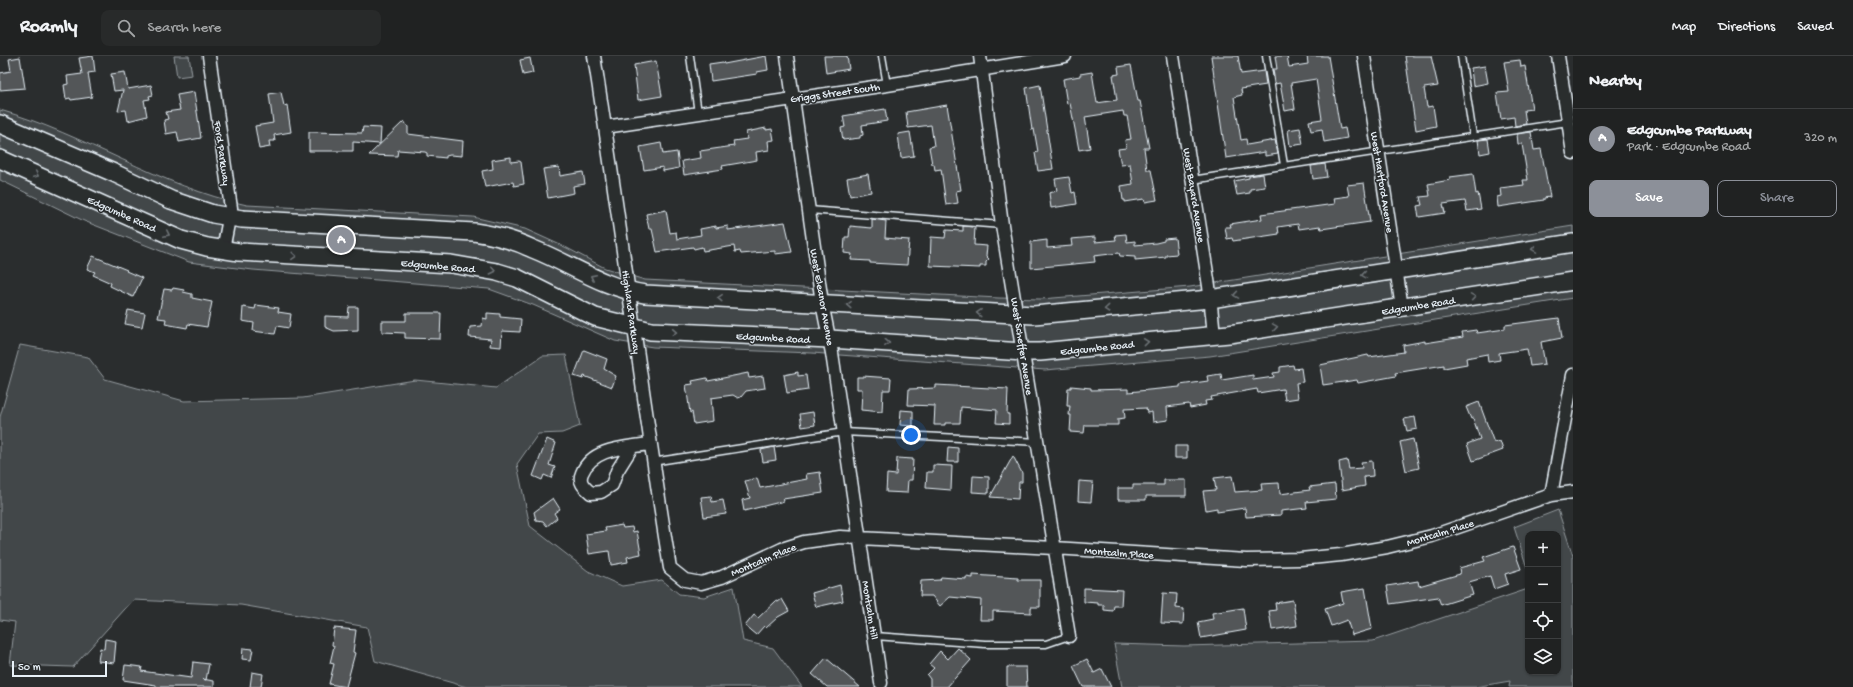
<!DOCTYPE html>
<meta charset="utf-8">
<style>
:root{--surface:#202222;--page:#282a2a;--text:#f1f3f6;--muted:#a2a4a5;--line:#3d3f40;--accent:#8c9099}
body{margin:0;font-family:"Gochi Hand",sans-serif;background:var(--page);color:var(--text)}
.controls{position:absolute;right:12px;bottom:12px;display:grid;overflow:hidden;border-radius:8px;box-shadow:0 1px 3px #0004}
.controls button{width:36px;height:36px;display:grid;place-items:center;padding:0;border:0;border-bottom:1px solid var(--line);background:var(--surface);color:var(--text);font:20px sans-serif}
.scale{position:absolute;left:12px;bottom:10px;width:95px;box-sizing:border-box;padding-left:4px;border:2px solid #e8f1f8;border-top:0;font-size:11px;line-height:14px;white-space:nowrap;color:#e8f1f8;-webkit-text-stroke:3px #2a2d2e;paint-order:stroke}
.you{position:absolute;left:911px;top:379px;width:14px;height:14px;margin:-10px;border:3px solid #fff;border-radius:50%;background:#1a73e8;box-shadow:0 0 0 6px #1a73e833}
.badge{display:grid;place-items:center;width:26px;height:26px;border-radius:50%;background:var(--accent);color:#fff;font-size:13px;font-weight:700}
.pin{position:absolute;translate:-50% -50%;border:2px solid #fff;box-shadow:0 1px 4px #0006}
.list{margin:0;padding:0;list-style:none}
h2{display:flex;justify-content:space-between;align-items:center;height:52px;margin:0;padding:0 16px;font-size:17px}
h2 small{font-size:13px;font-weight:400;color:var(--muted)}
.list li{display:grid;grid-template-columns:26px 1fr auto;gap:12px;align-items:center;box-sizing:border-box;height:60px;padding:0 16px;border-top:1px solid var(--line)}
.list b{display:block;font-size:15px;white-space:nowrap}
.list p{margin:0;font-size:13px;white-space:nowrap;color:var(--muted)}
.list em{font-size:13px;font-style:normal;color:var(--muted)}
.actions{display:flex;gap:8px;padding:12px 16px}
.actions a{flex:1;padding:9px 0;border:1px solid var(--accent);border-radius:8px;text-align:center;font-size:14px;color:var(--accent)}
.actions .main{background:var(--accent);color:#fff}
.icon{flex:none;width:22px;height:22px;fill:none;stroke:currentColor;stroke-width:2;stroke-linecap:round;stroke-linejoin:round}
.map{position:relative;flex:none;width:1573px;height:631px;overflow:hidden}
header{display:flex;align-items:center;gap:24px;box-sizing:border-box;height:56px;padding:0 20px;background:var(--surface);border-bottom:1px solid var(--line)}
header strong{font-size:19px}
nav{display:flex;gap:22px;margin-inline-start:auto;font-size:14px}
.search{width:280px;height:36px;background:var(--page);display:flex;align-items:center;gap:10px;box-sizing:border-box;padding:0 14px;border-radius:8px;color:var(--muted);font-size:15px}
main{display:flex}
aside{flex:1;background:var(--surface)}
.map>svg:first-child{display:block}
.green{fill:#424648;stroke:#959ca0}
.building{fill:#535759;stroke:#e8f1f8}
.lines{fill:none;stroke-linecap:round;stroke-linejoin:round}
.lane-casing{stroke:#e8f1f8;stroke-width:9}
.street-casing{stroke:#e8f1f8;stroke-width:15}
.secondary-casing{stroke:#e8f1f8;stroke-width:20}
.lane{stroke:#2a2d2e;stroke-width:6}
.street{stroke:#2a2d2e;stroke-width:12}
.secondary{stroke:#2a2d2e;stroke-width:17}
.oneway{stroke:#6c7275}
.labels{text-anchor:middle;stroke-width:3;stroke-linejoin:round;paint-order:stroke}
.street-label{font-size:11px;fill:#e8f1f8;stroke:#2a2d2e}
</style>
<header>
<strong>Roamly</strong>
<div class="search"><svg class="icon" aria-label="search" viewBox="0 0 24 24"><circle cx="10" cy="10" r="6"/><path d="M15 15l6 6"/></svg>Search here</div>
<nav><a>Map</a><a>Directions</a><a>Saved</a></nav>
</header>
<main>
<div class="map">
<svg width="1573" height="631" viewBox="0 0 1573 631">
<rect width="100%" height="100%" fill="#2a2d2e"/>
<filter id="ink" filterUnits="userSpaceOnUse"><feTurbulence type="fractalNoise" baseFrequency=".025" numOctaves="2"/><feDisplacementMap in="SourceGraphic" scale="8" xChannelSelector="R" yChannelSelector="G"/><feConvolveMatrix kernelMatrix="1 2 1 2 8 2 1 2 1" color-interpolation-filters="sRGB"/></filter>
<g filter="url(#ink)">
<path class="green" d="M 174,0 L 189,0 L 192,19 L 177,21 Z
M 0,54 C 85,78 160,131 247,149 L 473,161 L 525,173 L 567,192 L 605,212 L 645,224 L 999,242 L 1041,243 L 1190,231 L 1573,170 L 1573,242 L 1210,300 L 1045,314 L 812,297 L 653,291 L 615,285 L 533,249 L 489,233 L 253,214 L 189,206 L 84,165 L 0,124 Z
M 20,289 L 88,301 L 105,323 L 184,345 L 303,342 L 415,324 L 496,332 L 542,300 L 566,299 L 580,370 L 562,377 L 538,378 L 517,408 L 530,470 L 588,515 L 622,530 L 662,524 L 679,538 L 704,541 L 734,531 L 743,585 L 773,592 L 802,631 L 467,631 L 375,605 L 367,571 L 241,549 L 133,544 L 73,611 L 10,609 L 15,566 L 0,564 L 0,361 Z
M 1558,454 L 1573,500 L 1573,631 L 1509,631 L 1510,625 L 1475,631 L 1122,631 L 1114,588 L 1184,590 L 1373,585 L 1528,533 L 1528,616 L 1558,616 L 1558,478 L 1528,478 L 1528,515 L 1514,471 Z"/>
<path class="building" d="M 93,0 L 95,16 L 88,17 L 92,41 L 71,44 L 70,42 L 66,43 L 64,29 L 68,28 L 67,20 L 82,18 L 79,2 Z
M 766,0 L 768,14 L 757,16 L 757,18 L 711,25 L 709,8 L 723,6 L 724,8 Z
M 824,0 L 847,0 L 849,13 L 826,17 Z
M 1211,0 L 1238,0 L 1241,18 L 1264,15 L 1266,29 L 1241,33 L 1242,39 L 1234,41 L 1241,84 L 1246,83 L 1247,89 L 1275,84 L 1278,98 L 1265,100 L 1265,96 L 1226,102 Z
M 1275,0 L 1287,0 L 1289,11 L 1308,8 L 1307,0 L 1328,0 L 1340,73 L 1345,72 L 1347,82 L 1324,86 L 1322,73 L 1311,75 L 1309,65 L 1322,63 L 1316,23 L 1291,27 L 1295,53 L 1285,55 L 1280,27 L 1275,28 L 1273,13 L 1277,13 Z
M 1405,0 L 1431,0 L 1438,30 L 1424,32 L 1427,51 L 1433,50 L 1436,70 L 1416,74 Z
M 20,1 L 25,32 L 0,34 L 0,17 L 11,15 L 9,3 Z
M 530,2 L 533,17 L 523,19 L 520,4 Z
M 1520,4 L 1521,11 L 1525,10 L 1532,53 L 1524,54 L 1526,68 L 1515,70 L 1514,61 L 1501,63 L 1497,37 L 1509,36 L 1504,6 Z
M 656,5 L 662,40 L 638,44 L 634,9 Z
M 1131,9 L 1138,45 L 1140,45 L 1149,92 L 1144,92 L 1147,114 L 1151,114 L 1157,144 L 1145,146 L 1144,143 L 1125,146 L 1125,144 L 1123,144 L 1121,130 L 1133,128 L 1130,108 L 1121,109 L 1118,93 L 1126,92 L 1125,84 L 1131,83 L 1127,60 L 1124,60 L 1123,55 L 1085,61 L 1090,92 L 1079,94 L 1070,47 L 1067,48 L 1063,23 L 1080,20 L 1080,18 L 1092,16 L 1097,47 L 1117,44 L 1113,19 L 1119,18 L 1118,11 Z
M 1485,10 L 1488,27 L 1473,30 L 1471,12 Z
M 125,16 L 128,33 L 151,29 L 153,39 L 149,40 L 150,43 L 144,44 L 147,60 L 128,65 L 126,54 L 118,55 L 123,34 L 114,35 L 111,18 Z
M 1040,29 L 1053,113 L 1038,115 L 1035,97 L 1038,96 L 1034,73 L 1032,74 L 1026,32 Z
M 194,36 L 201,82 L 179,86 L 177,76 L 166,78 L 164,64 L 168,63 L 166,56 L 180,54 L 177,39 Z
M 281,36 L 284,50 L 287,49 L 291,76 L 274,79 L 275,85 L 269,85 L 270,91 L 259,93 L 255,70 L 273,67 L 269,38 Z
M 947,49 L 961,134 L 956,135 L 958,147 L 946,149 L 941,113 L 935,114 L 934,108 L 932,108 L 929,91 L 934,90 L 931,69 L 908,72 L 906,56 Z
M 885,53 L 887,65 L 862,69 L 863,79 L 860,80 L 860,82 L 843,84 L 841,72 L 845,71 L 843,60 Z
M 404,65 L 408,71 L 408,78 L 463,85 L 462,100 L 450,99 L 446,100 L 446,102 L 427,100 L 427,97 L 425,96 L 398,94 L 397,100 L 369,99 Z
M 363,71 L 381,72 L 380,88 L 353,86 L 353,95 L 309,95 L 309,76 L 362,77 Z
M 766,72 L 766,74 L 772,73 L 774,84 L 768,85 L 769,94 L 756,96 L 757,104 L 722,110 L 723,113 L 684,119 L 682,105 L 701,102 L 700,95 L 734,90 L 733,85 L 747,83 L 746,76 Z
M 1300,72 L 1303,88 L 1290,90 L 1288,74 Z
M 910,76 L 914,100 L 901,102 L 898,78 Z
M 1531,76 L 1534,94 L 1541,93 L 1550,141 L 1544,142 L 1544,144 L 1498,151 L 1497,141 L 1501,140 L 1500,132 L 1524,129 L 1523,124 L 1528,124 L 1522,88 L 1518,88 L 1517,78 Z
M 1488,83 L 1490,96 L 1480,98 L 1478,84 Z
M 661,87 L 663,98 L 677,96 L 679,112 L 663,115 L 663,111 L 644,114 L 640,91 Z
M 511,101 L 511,106 L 519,105 L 521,106 L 524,128 L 514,130 L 513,126 L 485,131 L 482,115 L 493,113 L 492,104 Z
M 1325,108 L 1327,121 L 1313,123 L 1311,110 Z
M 559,111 L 560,120 L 583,116 L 585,128 L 573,130 L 574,137 L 548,142 L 543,113 Z
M 868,118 L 871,136 L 850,140 L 847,122 Z
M 1263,118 L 1265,131 L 1250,133 L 1250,137 L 1237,139 L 1234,125 L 1249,122 L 1249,120 Z
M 1473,118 L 1476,138 L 1478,137 L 1481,153 L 1467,155 L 1465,145 L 1443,148 L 1445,157 L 1419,161 L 1417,150 L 1422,149 L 1420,141 L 1430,140 L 1428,128 L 1450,124 L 1450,121 Z
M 1069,121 L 1072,137 L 1075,136 L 1077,148 L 1051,152 L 1049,137 L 1057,135 L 1055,123 Z
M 1364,127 L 1370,166 L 1321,173 L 1320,170 L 1299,173 L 1298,168 L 1278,171 L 1279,178 L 1233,185 L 1232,182 L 1227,183 L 1225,171 L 1231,171 L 1230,168 L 1262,163 L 1261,158 L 1335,148 L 1334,142 L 1349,140 L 1347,129 Z
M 666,154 L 670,177 L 676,176 L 677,183 L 701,179 L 700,173 L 716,170 L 716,172 L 728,170 L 728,174 L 785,166 L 792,196 L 775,198 L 775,195 L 741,198 L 740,195 L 735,196 L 734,190 L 703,195 L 702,191 L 694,193 L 693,191 L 657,196 L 652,173 L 649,173 L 646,158 Z
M 872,163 L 886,165 L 885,182 L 909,184 L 907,209 L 870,207 L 870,205 L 851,204 L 852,198 L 844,197 L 845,181 L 849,181 L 850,170 L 872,172 Z
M 963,170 L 975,171 L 974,189 L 987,190 L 986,200 L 989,203 L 986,206 L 986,210 L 980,210 L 980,212 L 930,210 L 931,181 L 945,182 L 946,174 L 963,175 Z
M 1126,178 L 1127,186 L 1135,185 L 1135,189 L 1156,187 L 1164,185 L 1164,183 L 1175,182 L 1177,198 L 1166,199 L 1166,201 L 1135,204 L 1135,201 L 1120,200 L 1119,197 L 1094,200 L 1095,206 L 1031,212 L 1031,186 L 1047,184 L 1047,192 L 1072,190 L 1071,183 L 1095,181 L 1095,186 L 1116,184 L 1115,179 Z
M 93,200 L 127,214 L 126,215 L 142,222 L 133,241 L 110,230 L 111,227 L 93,219 L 95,216 L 87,213 Z
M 173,232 L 184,234 L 183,236 L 192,238 L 192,242 L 212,246 L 207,271 L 188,268 L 187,272 L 165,268 L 166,263 L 158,262 L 164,233 L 172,234 Z
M 256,249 L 279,252 L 278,256 L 291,258 L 289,272 L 277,270 L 275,278 L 253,275 L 254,267 L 242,265 L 243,251 L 255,253 Z
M 349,251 L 358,251 L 358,274 L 334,275 L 325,271 L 325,260 L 348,261 Z
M 128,254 L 145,257 L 142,271 L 125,268 Z
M 406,257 L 441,257 L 440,283 L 405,282 L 405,277 L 382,276 L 382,265 L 406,265 Z
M 487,257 L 500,258 L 500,261 L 521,263 L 520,276 L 502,275 L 501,291 L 490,290 L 491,283 L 469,281 L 470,271 L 482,270 L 483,262 L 487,263 Z
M 1559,262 L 1562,282 L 1541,286 L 1545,308 L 1530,310 L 1527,293 L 1499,297 L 1500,304 L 1488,306 L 1487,298 L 1466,302 L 1467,308 L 1444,312 L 1444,309 L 1395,317 L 1396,320 L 1358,327 L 1357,324 L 1323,329 L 1320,309 L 1368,299 L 1369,301 L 1404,296 L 1403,289 L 1425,285 L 1425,287 L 1463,281 L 1462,276 L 1476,274 L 1477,277 L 1505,273 L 1505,269 Z
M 584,294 L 607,303 L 604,313 L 616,320 L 612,331 L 584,320 L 583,323 L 574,320 Z
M 1293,309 L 1294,313 L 1301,312 L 1303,326 L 1296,327 L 1298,342 L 1285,344 L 1283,333 L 1258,337 L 1257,333 L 1211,341 L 1212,344 L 1205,345 L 1206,349 L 1190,352 L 1189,348 L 1167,351 L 1168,364 L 1153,366 L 1152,356 L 1147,357 L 1146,352 L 1124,353 L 1125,362 L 1118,363 L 1118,369 L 1085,369 L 1084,377 L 1070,376 L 1071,359 L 1069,359 L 1070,350 L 1067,350 L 1068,332 L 1071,332 L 1071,330 L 1091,332 L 1091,334 L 1128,333 L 1128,336 L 1180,331 L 1180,329 L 1208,325 L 1207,320 L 1221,318 L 1222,324 L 1253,319 L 1253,324 L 1274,321 L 1273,317 L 1280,316 L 1280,311 Z
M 798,316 L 798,320 L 806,319 L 808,334 L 787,337 L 784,319 Z
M 748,317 L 749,322 L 763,320 L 765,332 L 746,335 L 741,341 L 738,342 L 733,339 L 711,342 L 713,365 L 694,368 L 692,356 L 690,357 L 686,329 L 693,328 L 692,325 L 707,322 L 708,325 Z
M 863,320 L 891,322 L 890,334 L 883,334 L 882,356 L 861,354 L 862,333 L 857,333 L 857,321 L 863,321 Z
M 936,329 L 1008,333 L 1007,358 L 1009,358 L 1009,368 L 996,367 L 997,354 L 961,351 L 960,367 L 945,367 L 945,369 L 934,369 L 935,350 L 908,349 L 909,333 L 936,332 Z
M 1479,346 L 1494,387 L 1500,385 L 1503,394 L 1473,405 L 1467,388 L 1480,383 L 1473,362 L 1471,363 L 1466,351 Z
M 901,354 L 913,355 L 913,370 L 900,369 Z
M 813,356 L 815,369 L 802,371 L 800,358 Z
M 1415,361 L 1417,373 L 1407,375 L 1404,363 Z
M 547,383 L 556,387 L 549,409 L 555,411 L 551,422 L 544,419 L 542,424 L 533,420 Z
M 1413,383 L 1419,412 L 1406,415 L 1400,386 Z
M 1175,390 L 1187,390 L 1187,402 L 1175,402 Z
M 774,391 L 776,404 L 763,406 L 761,394 Z
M 948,391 L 958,392 L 958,406 L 947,406 Z
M 1013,400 L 1022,417 L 1022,426 L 1019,426 L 1018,443 L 990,441 Z
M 897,402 L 913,403 L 912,424 L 908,424 L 907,437 L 886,436 L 887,418 L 896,419 Z
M 1347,404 L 1349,413 L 1362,412 L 1361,406 L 1372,405 L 1373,420 L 1364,421 L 1365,430 L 1342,434 L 1339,406 Z
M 933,409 L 952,410 L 951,434 L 926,432 L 927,416 L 933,416 Z
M 820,416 L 823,437 L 783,443 L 784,445 L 744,455 L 742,444 L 750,442 L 745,425 L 757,422 L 760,432 L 807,423 L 806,418 Z
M 973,420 L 989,421 L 989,437 L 972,436 Z
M 1232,420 L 1235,436 L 1262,434 L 1261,428 L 1279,427 L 1280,438 L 1310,434 L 1309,431 L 1335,428 L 1336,443 L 1306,446 L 1307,452 L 1281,455 L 1281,459 L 1246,461 L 1245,452 L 1217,456 L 1217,452 L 1206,454 L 1203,435 L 1216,434 L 1214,422 Z
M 1164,424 L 1186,424 L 1186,440 L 1146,440 L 1146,444 L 1118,444 L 1118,432 L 1133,432 L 1133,429 L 1164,429 Z
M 1079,425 L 1093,426 L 1091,446 L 1078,445 Z
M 711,440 L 712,446 L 723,444 L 726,458 L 704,461 L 701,441 Z
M 553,442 L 560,453 L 554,457 L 557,462 L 547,470 L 543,465 L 536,464 L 534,456 Z
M 622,469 L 623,472 L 632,471 L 633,476 L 637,475 L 641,498 L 627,501 L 628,506 L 611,509 L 609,495 L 589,498 L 586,478 L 606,475 L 605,472 Z
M 1513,491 L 1521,513 L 1505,518 L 1508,528 L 1494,533 L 1490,520 L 1469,526 L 1473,539 L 1441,549 L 1438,541 L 1390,548 L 1387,530 L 1418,525 L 1419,530 L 1460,518 L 1459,512 L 1485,505 L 1483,501 Z
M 973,519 L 1018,522 L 1018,524 L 1040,524 L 1040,551 L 1031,551 L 1031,557 L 993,555 L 993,564 L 980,564 L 981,544 L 950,541 L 940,550 L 932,540 L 920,540 L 921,525 L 940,524 L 941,521 L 966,523 L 966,521 L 973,522 Z
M 840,529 L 843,545 L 816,551 L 812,537 Z
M 1084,532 L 1122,534 L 1121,550 L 1114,550 L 1113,555 L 1104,554 L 1104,549 L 1098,549 L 1098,547 L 1084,546 Z
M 1365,532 L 1372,573 L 1352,579 L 1347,564 L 1331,570 L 1325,553 L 1343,547 L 1341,536 Z
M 1163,537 L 1177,538 L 1176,552 L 1184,553 L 1183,568 L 1161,567 Z
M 782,543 L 789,555 L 778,561 L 766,572 L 764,570 L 756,579 L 745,570 L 754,559 L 758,562 L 776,545 L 778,546 Z
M 1293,544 L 1297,570 L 1272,574 L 1269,555 L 1276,554 L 1275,547 Z
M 1243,552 L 1246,574 L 1201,582 L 1198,566 L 1213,563 L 1212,557 Z
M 334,572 L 356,574 L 353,596 L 355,597 L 346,631 L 329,628 L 334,608 L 330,607 L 334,590 L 332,589 Z
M 105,583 L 116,585 L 114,607 L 98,605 L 100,592 L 104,593 Z
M 243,592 L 253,593 L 251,604 L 242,603 Z
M 958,592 L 971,604 L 947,631 L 930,631 L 930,623 L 927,619 L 934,612 L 929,608 L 940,595 L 948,603 Z
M 826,602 L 860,631 L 827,631 L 812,618 Z
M 1087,603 L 1094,617 L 1102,613 L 1111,631 L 1083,631 L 1073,610 Z
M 193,606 L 209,608 L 206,624 L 202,623 L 214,625 L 214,631 L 156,631 L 156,629 L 123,624 L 125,609 L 142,611 L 141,615 L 191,622 Z
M 1007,611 L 1026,611 L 1027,631 L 1007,631 Z
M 252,616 L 263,618 L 261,631 L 250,631 Z"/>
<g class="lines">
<defs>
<path id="lane" d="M 690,0 L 698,57
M 882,0 L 887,29
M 1266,0 L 1284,109
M 1461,0 L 1473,80
M 1192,124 L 1568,66
M 809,154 L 1002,169
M 652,406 L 844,376 L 1038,386
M 875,580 L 985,588 L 1046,588 L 1069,580"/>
<path id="street" d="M 209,0 L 231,152 L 223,194
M 594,0 C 621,170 642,341 670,512 L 685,524 L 701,527 L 722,521 L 782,493 L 804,486 L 840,481 L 1054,492 L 1246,504 L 1300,503 L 1341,499 L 1387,491 L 1432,480 L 1551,439 L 1573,436
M 787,0 L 822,247 L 832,297 L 881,627
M 980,0 L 1002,169 L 1069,580
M 1173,0 L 1209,230 L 1214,279
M 1364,0 L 1402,252
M 1558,0 L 1573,97
M 605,71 L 887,29 L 1065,0
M 632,391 L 617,415 L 612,429 L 601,436 L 591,437 C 584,431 578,426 582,417 C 593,391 626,392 649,388
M 1551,439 L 1573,319"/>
<path id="secondary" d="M 0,68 L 114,117 L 171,144 L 213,158 L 242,163 L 474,176 C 495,179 514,184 533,193 C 571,208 604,232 645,238 L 1034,259 L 1210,243 L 1573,187
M 0,103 L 181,184 L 207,191 L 239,196 L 451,208 L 497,216 L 517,222 L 595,261 L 651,275 L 830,283 L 1024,296 L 1040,296 L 1229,278 L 1573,225"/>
</defs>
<use href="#lane" class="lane-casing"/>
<use href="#street" class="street-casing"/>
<use href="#secondary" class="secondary-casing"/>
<use href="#lane" class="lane"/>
<use href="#street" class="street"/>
<use href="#secondary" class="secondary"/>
</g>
<defs><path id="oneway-chevron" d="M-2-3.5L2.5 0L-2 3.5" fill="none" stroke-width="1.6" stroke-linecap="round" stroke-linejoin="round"/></defs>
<g class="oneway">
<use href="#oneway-chevron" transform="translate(36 119) rotate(24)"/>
<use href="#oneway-chevron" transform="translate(167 178) rotate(25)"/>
<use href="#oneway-chevron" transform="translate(1534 193) rotate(171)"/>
<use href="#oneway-chevron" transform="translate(294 200) rotate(4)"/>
<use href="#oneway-chevron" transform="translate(493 215) rotate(13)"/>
<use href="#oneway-chevron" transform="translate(1364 219) rotate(171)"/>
<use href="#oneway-chevron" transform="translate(593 221) rotate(-154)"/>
<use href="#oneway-chevron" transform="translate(1236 239) rotate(171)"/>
<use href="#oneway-chevron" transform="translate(1473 241) rotate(-9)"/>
<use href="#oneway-chevron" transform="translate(720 242) rotate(-177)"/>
<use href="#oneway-chevron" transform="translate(849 249) rotate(-177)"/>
<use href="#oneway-chevron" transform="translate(1107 253) rotate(175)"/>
<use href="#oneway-chevron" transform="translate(979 257) rotate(-177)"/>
<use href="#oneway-chevron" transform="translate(1275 271) rotate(-9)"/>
<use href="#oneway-chevron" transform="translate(674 276) rotate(3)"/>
<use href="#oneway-chevron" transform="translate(1146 286) rotate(-6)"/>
<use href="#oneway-chevron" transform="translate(887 287) rotate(4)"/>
</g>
</g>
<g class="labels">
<g class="street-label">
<text transform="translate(835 36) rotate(-8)" y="4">Griggs Street South</text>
<text transform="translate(223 97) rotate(82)" y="4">Ford Parkway</text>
<text transform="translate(1383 126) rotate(81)" y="4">West Hartford Avenue</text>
<text transform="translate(1195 139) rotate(81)" y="4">West Bayard Avenue</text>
<text transform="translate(122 157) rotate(24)" y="4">Edgcumbe Road</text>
<text transform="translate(438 209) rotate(5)" y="4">Edgcumbe Road</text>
<text transform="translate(823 241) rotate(80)" y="4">West Eleanor Avenue</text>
<text transform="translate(1418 249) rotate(-9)" y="4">Edgcumbe Road</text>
<text transform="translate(632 256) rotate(82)" y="4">Highland Parkway</text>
<text transform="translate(773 281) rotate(3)" y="4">Edgcumbe Road</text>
<text transform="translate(1023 290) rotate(81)" y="4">West Scheffer Avenue</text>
<text transform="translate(1097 291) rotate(-6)" y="4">Edgcumbe Road</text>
<text transform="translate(1440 476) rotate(-17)" y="4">Montcalm Place</text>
<text transform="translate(1119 496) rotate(4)" y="4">Montcalm Place</text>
<text transform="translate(763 503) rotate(-23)" y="4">Montcalm Place</text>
<text transform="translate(871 554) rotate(81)" y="4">Montcalm Hill</text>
</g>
</g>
</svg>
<div class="controls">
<button>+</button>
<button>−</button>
<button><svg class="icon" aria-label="locate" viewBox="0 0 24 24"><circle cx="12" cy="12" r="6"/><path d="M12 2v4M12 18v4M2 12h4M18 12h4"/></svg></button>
<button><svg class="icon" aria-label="layers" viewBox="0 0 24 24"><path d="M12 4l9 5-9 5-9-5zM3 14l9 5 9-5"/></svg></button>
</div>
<div class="scale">50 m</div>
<div class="you"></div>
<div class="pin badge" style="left:341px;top:184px">A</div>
</div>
<aside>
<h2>Nearby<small></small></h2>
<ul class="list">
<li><span class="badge">A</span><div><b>Edgcumbe Parkway</b><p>Park · Edgcumbe Road</p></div><em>320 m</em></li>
</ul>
<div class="actions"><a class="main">Save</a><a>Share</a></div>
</aside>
</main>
